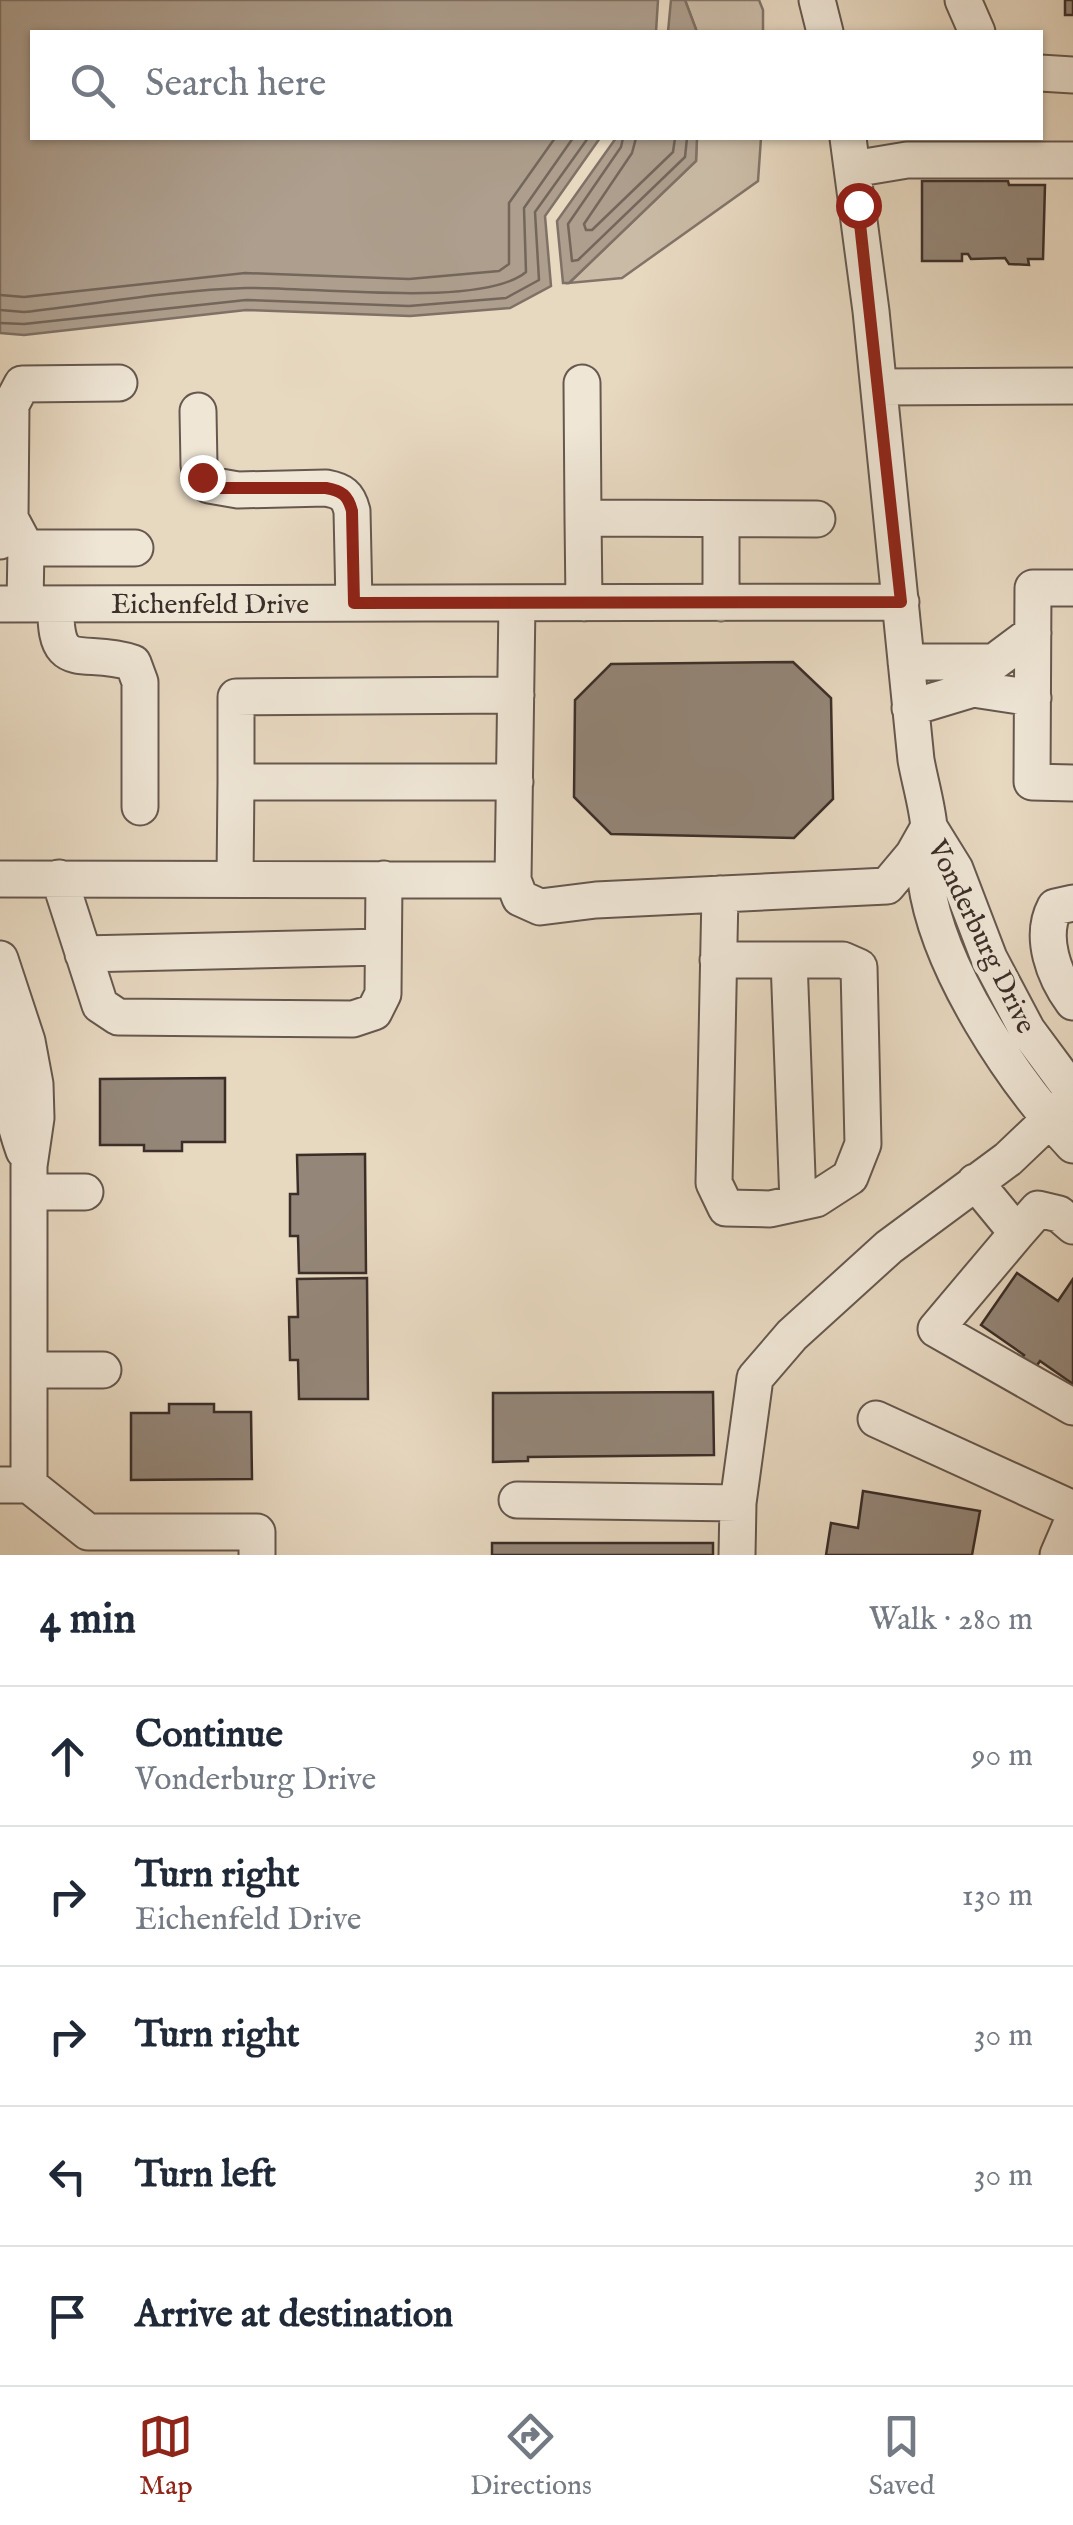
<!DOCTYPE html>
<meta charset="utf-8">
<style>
:root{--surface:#fff;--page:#f2f2f3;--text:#1f2937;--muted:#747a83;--line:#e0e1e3;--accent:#8f2418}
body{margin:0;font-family:"IM FELL English",serif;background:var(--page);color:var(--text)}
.stop{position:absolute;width:30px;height:30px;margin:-22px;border:8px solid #8f2418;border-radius:50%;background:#fff}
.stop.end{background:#8f2418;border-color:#fff;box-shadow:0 2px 10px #0008}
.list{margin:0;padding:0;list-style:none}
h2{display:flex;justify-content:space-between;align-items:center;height:130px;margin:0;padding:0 40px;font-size:42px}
h2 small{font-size:32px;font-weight:400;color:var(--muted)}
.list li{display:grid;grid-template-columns:65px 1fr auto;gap:30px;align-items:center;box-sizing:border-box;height:140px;padding:0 40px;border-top:2px solid var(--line)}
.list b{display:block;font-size:38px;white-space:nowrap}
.list p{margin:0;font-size:32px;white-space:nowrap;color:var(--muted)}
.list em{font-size:32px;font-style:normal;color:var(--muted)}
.icon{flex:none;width:55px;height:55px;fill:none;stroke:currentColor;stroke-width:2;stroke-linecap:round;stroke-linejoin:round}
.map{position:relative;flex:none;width:1073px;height:1555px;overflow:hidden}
.search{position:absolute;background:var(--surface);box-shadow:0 2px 8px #0004;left:30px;right:30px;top:30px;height:110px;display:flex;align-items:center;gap:25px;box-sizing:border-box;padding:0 35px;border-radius:0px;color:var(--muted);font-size:38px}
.sheet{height:830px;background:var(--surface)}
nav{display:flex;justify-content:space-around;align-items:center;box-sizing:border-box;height:140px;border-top:2px solid var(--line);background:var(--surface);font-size:28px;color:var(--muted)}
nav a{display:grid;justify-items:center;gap:5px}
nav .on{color:var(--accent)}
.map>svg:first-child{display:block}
.green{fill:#cabba6;stroke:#827468;stroke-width:2.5}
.water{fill:#ad9e8d;stroke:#7f7165;stroke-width:2.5}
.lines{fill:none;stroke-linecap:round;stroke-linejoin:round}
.shore{stroke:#74665b;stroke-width:2.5}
.building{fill:#948678;stroke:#3b2e29;stroke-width:2.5}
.minor-casing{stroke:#66584f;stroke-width:39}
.minor{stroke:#efe6d6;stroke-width:35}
.route{stroke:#8f2418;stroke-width:12}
.labels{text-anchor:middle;stroke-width:9;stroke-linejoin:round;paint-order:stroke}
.street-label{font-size:28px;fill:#3b2e29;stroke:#efe6d6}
</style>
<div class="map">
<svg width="1073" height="1555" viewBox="0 0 1073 1555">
<rect width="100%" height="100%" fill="#e7d8c0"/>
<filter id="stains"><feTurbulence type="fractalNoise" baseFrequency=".002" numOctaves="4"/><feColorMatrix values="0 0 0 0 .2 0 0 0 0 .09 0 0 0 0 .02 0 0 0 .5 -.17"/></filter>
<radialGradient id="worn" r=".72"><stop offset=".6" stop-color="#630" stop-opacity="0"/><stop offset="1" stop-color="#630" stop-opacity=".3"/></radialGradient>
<path class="green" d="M 685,0 L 759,0 L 763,10 L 763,32 L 697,32 Z
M 697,138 L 761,138 L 758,181 L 622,278 L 569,283 L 696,161 Z"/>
<path class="water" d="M 0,0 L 658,0 L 656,32 L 32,32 L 32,138 L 600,138 L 545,216 L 551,286 L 510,308 L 410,316 L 246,310 L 24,335 L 0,333 Z
M 671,0 L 685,0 L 697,32 L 668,32 Z
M 616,138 L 697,138 L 696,161 L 569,283 L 563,283 L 557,221 Z"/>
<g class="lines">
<path class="shore" d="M 623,138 L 621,147 L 568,224 L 572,261 L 578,260 L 685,157 L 687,138
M 636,138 L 632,153 L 584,224 L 586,230 L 592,230 L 673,152 L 675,138
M 0,295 L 24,297 L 245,273 L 409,279 L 499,271 L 509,264 L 509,203 L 555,138
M 0,310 L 24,312 C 97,304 172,290 246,288 C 307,286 482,309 526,272 L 524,208 L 573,138
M 0,323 L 24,324 L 246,300 L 409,306 L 506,298 L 539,280 L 535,212 L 588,138"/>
</g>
<path class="building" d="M 1065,0 L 1073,0 L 1073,15 L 1065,15 Z
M 922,181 L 1008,181 L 1009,185 L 1045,185 L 1043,259 L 1028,259 L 1029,265 L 1009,264 L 1005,258 L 971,259 L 968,254 L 962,254 L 962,261 L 922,261 Z
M 793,662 L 831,698 L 833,799 L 794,838 L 611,834 L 574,797 L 575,700 L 611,664 Z
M 225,1078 L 225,1142 L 182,1142 L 182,1151 L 144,1151 L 144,1145 L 100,1145 L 100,1079 Z
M 365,1154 L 366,1273 L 299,1273 L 298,1236 L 290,1236 L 290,1194 L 298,1194 L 297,1155 Z
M 1017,1273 L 1058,1301 L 1073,1279 L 1073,1384 L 1040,1361 L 1033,1371 L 1019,1362 L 1024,1355 L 981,1325 Z
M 367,1278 L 368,1399 L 299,1399 L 298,1360 L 290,1360 L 289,1317 L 298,1317 L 297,1279 Z
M 713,1392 L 714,1455 L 528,1457 L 528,1461 L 493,1462 L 493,1393 Z
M 169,1404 L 214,1404 L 214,1412 L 251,1412 L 252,1479 L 131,1480 L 131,1413 L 169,1413 Z
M 863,1491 L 980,1511 L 972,1555 L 826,1555 L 831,1523 L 858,1528 Z
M 492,1543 L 713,1543 L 713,1555 L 492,1555 Z"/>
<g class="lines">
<defs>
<path id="minor" d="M 817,0 L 825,32
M 963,0 L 977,32
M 1040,73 L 1073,75
M 848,138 L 871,311 L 916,760 C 920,782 927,805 929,827 C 930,845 924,863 926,881 C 938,969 1013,1081 1073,1145
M 853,169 L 907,160 L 1073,160
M 582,383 L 583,518
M 879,387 L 1073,386
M 198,411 L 199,466 L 209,485 L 238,490 L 326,488 C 342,491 348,495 352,511 L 354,603
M 0,518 L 10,518 L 11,405 L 22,384 L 119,383
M 721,519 L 721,603
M 0,541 L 10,518 L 26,548 L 25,604
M 26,548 L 135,548
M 1073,588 L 1033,588 L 1032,782 L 1073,783
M 584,603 L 583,518 L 817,519
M 0,604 L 901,602
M 56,604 C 54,677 82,646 133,663 L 140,682 L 140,807
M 906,662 L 994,662 L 1033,633
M 910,708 L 973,689 L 1033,698
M 236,782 L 236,697 L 516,695
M 929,827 L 955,869 L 989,958 L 1027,1030 L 1073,1092
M 59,878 L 100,1005 L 118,1017 L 353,1019 L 374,1012 L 383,994 L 384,879
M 0,879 L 513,880 L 517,603
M 235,879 L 236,782 L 515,782
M 513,880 L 520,898 L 540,907 L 596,900 L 887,886 L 913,855 L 926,832
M 1073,903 L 1055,907 C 1039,937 1054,976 1073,1002
M 83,954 L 383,947
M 0,959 L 27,1041 L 35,1084 L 36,1118 L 29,1166 L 29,1485
M 718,960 L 843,960 L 859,967 L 863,1144 L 850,1177 L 816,1199 L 770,1209 L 726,1208 L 714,1183 L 720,894
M 789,960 L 798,1203
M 8,1016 C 3,1063 8,1106 24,1151
M 975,1182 L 1017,1233 L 936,1329 L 1073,1407
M 29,1192 L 85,1192
M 1017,1233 L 1038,1209 L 1059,1214 L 1073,1226
M 29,1370 L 103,1370
M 876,1419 L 1073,1509
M 0,1485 L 29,1485 L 88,1532 L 257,1532 L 257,1555
M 517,1500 L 738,1503
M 737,1555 L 738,1503 L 755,1378 L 792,1335 L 889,1247 L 1008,1159 L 1073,1097
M 1058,1555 L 1073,1520"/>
</defs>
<use href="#minor" class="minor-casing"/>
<use href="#minor" class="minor"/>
</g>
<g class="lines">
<path class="route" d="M 202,477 L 209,485 L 220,488 L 326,488 C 342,491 348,495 352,511 L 354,603 L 901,602 L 858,205"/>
</g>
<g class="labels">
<g class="street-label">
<text x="210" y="613">Eichenfeld Drive</text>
<text transform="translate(983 936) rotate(64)" y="10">Vonderburg Drive</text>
</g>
</g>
<rect width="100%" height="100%" filter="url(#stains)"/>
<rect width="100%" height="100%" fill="url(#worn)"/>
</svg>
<div class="stop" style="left:858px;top:205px"></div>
<div class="stop end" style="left:202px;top:477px"></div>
<div class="search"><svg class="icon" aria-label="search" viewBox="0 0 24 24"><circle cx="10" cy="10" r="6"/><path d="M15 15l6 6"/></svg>Search here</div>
</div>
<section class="sheet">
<h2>4 min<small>Walk · 280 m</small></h2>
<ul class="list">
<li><svg class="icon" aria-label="ahead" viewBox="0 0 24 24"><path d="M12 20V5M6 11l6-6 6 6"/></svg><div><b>Continue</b><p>Vonderburg Drive</p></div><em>90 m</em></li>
<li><svg class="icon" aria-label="right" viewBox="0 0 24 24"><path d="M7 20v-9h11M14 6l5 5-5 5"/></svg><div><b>Turn right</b><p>Eichenfeld Drive</p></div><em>130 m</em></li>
<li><svg class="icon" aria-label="right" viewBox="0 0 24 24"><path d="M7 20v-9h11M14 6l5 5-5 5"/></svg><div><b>Turn right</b></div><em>30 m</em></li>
<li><svg class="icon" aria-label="left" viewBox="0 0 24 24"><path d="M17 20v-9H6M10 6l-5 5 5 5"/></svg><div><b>Turn left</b></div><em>30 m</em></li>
<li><svg class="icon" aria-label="arrive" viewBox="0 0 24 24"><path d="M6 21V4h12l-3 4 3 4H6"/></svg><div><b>Arrive at destination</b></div></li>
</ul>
</section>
<nav>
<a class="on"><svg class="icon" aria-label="map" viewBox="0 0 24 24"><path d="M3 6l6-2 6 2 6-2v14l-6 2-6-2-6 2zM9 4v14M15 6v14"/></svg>Map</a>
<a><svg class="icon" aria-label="directions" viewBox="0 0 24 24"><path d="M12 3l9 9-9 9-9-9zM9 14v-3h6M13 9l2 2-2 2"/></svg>Directions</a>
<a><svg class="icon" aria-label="saved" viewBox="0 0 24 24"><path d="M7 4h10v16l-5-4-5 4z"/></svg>Saved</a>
</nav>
